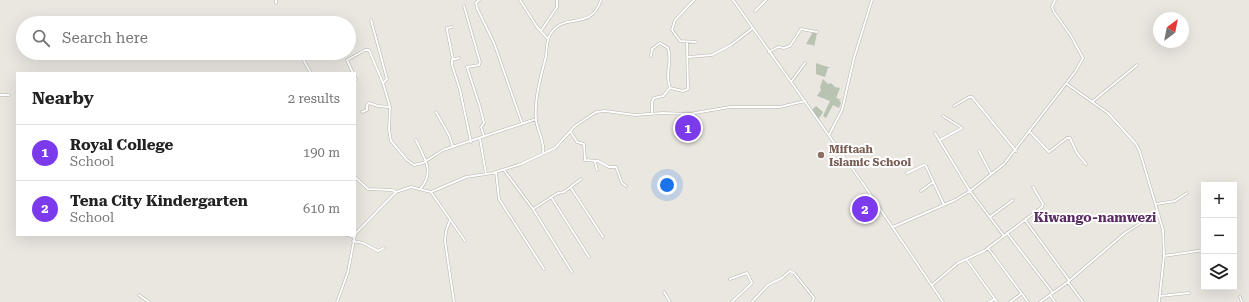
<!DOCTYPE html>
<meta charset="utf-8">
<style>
:root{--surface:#fff;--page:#f2f2f2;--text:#222;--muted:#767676;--line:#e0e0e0;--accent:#7c3aed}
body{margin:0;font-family:"Roboto Serif",serif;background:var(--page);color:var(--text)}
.controls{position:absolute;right:12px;bottom:12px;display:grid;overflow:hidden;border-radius:0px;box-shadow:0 4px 16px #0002}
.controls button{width:36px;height:36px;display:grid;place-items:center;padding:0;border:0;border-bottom:1px solid var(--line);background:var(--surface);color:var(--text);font:20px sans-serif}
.compass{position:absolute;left:1153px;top:12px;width:36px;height:36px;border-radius:50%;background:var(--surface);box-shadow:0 4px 16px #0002;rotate:32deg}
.you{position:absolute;left:667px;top:185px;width:14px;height:14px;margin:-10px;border:3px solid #fff;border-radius:50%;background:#1a73e8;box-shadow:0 0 0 6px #1a73e833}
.badge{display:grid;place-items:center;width:26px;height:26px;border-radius:50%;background:var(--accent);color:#fff;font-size:13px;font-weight:700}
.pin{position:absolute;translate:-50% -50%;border:2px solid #fff;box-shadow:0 1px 4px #0006}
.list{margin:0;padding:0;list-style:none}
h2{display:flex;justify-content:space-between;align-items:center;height:52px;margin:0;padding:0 16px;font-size:17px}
h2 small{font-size:13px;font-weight:400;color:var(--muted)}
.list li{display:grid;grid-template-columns:26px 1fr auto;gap:12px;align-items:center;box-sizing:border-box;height:56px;padding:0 16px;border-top:1px solid var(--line)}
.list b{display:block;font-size:15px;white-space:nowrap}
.list p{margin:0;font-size:13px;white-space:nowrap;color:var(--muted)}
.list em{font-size:13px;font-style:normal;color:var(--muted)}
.icon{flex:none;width:22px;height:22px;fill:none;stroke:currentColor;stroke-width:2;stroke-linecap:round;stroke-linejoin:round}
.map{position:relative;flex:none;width:1249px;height:302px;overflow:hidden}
.search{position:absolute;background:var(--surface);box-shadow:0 4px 16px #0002;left:16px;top:16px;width:340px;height:44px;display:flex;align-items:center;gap:10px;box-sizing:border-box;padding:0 14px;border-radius:22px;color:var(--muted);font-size:15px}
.panel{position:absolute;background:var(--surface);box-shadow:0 4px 16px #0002;left:16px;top:72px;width:340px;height:164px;border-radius:0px}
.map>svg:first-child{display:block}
.green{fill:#b9c3b1}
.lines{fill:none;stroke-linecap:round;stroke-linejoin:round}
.street-casing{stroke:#b6b3ac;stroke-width:3}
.street{stroke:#fff;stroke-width:2}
.education-dot{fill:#8d6e63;stroke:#fff;stroke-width:1.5}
.labels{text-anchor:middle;stroke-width:4;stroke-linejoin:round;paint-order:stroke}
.education-label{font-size:11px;font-weight:bold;fill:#785e54;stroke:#fff;text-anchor:start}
.quarter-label{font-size:13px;font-weight:bold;fill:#592d62;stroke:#fff}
</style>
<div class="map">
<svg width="1249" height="302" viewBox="0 0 1249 302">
<rect width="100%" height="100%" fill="#eae6e0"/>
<path class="green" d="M 813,32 L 817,33 L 814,47 L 813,45 L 806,44 Z
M 816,63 L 831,68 L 828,68 L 825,77 L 816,74 Z
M 823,79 L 828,84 L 831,83 L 835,87 L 840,88 L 836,98 L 842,100 L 839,100 L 841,103 L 839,108 L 833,105 L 826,118 L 823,116 L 830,101 L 817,96 L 821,90 L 820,87 Z
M 816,106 L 823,112 L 818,120 L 812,110 Z"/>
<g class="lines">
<defs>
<path id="street" d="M 479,0 L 476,3 L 477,8 L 494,43 L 522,123
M 520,0 L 537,27 L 548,39
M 694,0 L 675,20 L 672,30 L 680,41 L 696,42
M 733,0 L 864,185 L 943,302
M 276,3 L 276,0
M 464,6 L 480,62 L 479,65 L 467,67 L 480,107 L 484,123 L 481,127 L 484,136
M 755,11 L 766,0
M 371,20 L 387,79 L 383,83 L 390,107 L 389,130 L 391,141 L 407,160 L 414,165 L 423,163 L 443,150 L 536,119
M 452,27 L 447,28 L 447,30 L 453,59
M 541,31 L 557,7 L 557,0
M 769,52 L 778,47 L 784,48 L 790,46 L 801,29 L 817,32
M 300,54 L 311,73
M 651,56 L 652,49 L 660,43 L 668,48 C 673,63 664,73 670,88
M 689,57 L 712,55 L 731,45 L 753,28
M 459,58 L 452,60 L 452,65 L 460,90 L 471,142
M 353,73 L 347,60 L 365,50 L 369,50 L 383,83
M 355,77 L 356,79
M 791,82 L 805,63
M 1067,84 L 1108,113 L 1136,144 L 1140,152 L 1163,230 L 1164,256 L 1159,302
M 0,95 L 9,95
M 1092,102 L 1137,65
M 954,106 L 969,97 L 972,97 L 1016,151
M 362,112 L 367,110 L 367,105 L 369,103 L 378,106 L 390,107
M 436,112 L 449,135 L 453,147
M 652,114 L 652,102 L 654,98 L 663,96 L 670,88 L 683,91 L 688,89 L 687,42
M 570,131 L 577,142 L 584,144 L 585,160 L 598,161 L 609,167 L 616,167 L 622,183 L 626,186
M 1029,131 L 1049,152 L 1067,138 L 1070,138 L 1077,153 L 1086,164
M 935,133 L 970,191 L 1004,236
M 829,135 L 842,110 L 854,58 L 872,0
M 480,139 L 486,174
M 416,140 C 424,158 435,171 421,188
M 940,140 L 962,128 L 943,116
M 979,151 L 991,174
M 543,152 C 545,142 537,130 536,120 C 534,98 541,77 546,56 C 547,49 546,40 551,33 C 567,11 590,32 601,0
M 595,162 L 597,170
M 504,170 L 533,209 L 572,272
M 496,172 L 499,199 L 544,269
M 907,173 L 924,165 L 926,166 L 944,205
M 355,177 L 368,189 L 392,190 L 396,192
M 571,188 L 603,237
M 921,191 L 933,182
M 431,192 L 465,241
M 551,197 L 589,257
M 1156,204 L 1175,201 L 1187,193
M 533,209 L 558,193 L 564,192 L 581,179
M 990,217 L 1013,200
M 450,220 L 446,231 L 445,241 L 454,302
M 1025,220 L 1069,280 L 1068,282 L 1083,302
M 893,227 L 955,200 L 970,191 L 1004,164 L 1075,72 L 1083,58 L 1071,36 L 1054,12 L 1052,7 L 1055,0
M 1007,233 L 1053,293
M 355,234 L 396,192 L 411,187 L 431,192 L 466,177 L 493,173 L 521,164 L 555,148 L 575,126 L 596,112 L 605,111 L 635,115 L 663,113 L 689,114 L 730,107 L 780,107 L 805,101
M 347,235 L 353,237
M 353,241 L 363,243 L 378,251 L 384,248
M 988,248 L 1028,302
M 1164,256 L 1204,250
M 967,260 L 997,302
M 730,279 L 747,273 L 752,283 L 732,302
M 1069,281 L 1125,233 L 1157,213
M 932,285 L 958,263 L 984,251 L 1042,207 L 1043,204 L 1033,187
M 664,292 L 670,302
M 139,295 L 149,302
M 1050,295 L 1055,302
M 1160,296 L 1189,293
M 1240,297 L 1242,302
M 337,302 L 348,272 L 355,235
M 752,302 L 768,285 L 782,278 L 790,271 L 794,273 L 814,298 L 812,302
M 989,302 L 995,299
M 1010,302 L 1021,294
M 1040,302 L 1068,282"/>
</defs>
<use href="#street" class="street-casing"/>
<use href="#street" class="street"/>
</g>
<circle class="education-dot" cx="821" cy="155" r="4"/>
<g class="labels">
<g class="education-label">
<text x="829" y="153">Miftaah<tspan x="829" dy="13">Islamic School</tspan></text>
</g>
<g class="quarter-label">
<text x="1095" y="222">Kiwango-namwezi</text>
</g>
</g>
</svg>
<div class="controls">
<button>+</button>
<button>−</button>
<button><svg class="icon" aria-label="layers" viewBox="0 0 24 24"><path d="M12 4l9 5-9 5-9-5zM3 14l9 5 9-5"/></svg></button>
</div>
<svg class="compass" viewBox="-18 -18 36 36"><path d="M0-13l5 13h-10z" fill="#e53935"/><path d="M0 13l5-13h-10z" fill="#767676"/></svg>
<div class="you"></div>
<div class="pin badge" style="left:688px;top:128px">1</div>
<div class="pin badge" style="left:865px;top:209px">2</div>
<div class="search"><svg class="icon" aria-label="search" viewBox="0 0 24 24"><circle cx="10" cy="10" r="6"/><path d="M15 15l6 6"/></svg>Search here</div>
<section class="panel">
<h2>Nearby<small>2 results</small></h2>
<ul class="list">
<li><span class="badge">1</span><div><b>Royal College</b><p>School</p></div><em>190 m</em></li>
<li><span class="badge">2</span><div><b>Tena City Kindergarten</b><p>School</p></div><em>610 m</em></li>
</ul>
</section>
</div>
